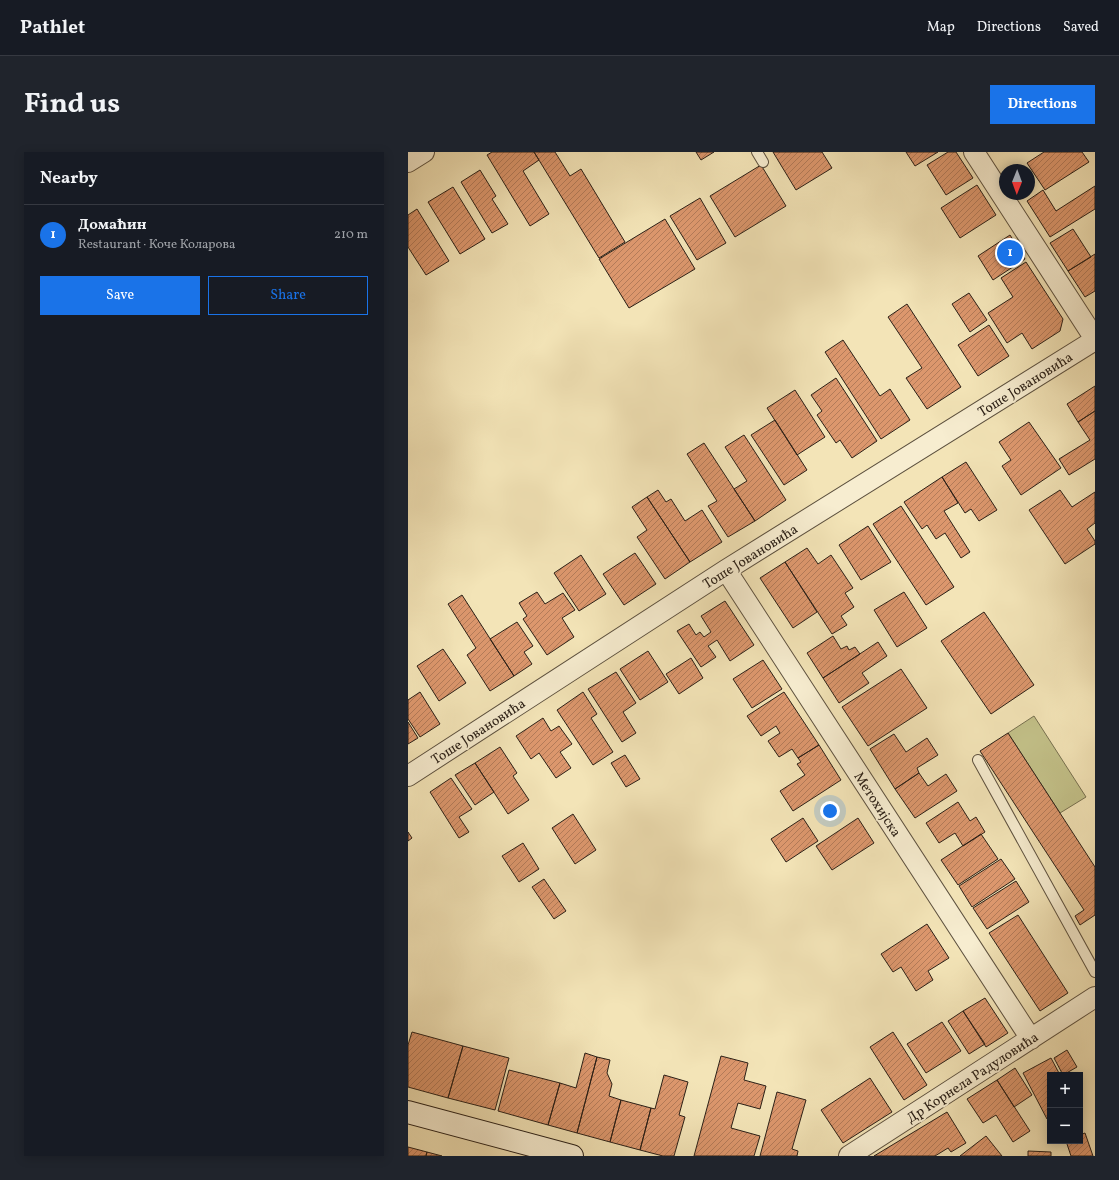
<!DOCTYPE html>
<meta charset="utf-8">
<style>
:root{--surface:#171b24;--page:#20242c;--text:#f1f3f6;--muted:#9ea1a6;--line:#363941;--accent:#1a73e8}
body{margin:0;font-family:Vollkorn,serif;background:var(--page);color:var(--text)}
.controls{position:absolute;right:12px;bottom:12px;display:grid;overflow:hidden;border-radius:0px;box-shadow:0 2px 10px #0003}
.controls button{width:36px;height:36px;display:grid;place-items:center;padding:0;border:0;border-bottom:1px solid var(--line);background:var(--surface);color:var(--text);font:20px sans-serif}
.compass{position:absolute;left:591px;top:12px;width:36px;height:36px;border-radius:50%;background:var(--surface);box-shadow:0 2px 10px #0003;rotate:181deg}
.you{position:absolute;left:422px;top:659px;width:14px;height:14px;margin:-10px;border:3px solid #fff;border-radius:50%;background:#1a73e8;box-shadow:0 0 0 6px #1a73e833}
.badge{display:grid;place-items:center;width:26px;height:26px;border-radius:50%;background:var(--accent);color:#fff;font-size:13px;font-weight:700}
.pin{position:absolute;translate:-50% -50%;border:2px solid #fff;box-shadow:0 1px 4px #0006}
.list{margin:0;padding:0;list-style:none}
h2{display:flex;justify-content:space-between;align-items:center;height:52px;margin:0;padding:0 16px;font-size:17px}
h2 small{font-size:13px;font-weight:400;color:var(--muted)}
.list li{display:grid;grid-template-columns:26px 1fr auto;gap:12px;align-items:center;box-sizing:border-box;height:60px;padding:0 16px;border-top:1px solid var(--line)}
.list b{display:block;font-size:15px;white-space:nowrap}
.list p{margin:0;font-size:13px;white-space:nowrap;color:var(--muted)}
.list em{font-size:13px;font-style:normal;color:var(--muted)}
.actions{display:flex;gap:8px;padding:12px 16px}
.actions a{flex:1;padding:9px 0;border:1px solid var(--accent);border-radius:0px;text-align:center;font-size:14px;color:var(--accent)}
.actions .main{background:var(--accent);color:#fff}
.map{position:relative;flex:none;width:687px;height:1004px;overflow:hidden;border-radius:0px}
header{display:flex;align-items:center;gap:24px;box-sizing:border-box;height:56px;padding:0 20px;background:var(--surface);border-bottom:1px solid var(--line)}
header strong{font-size:19px}
nav{display:flex;gap:22px;margin-inline-start:auto;font-size:14px}
.intro{display:flex;align-items:center;justify-content:space-between;box-sizing:border-box;height:96px;padding:0 24px}
h1{margin:0;font-size:28px}
.button{padding:10px 18px;border-radius:0px;background:var(--accent);color:#fff;font-size:14px;font-weight:700}
main{display:flex;gap:24px;padding:0 24px}
aside{flex:1;background:var(--surface);border-radius:0px;box-shadow:0 2px 10px #0003}
.map>svg:first-child{display:block}
.pitch{fill:#c3c189;stroke:#777050}
.building{fill:url(#building-hatch);stroke:#2b2017}
.lines{fill:none;stroke-linecap:round;stroke-linejoin:round}
.service-casing{stroke:#5d513f;stroke-width:12}
.minor-casing{stroke:#5d513f;stroke-width:22}
.secondary-casing{stroke:#2b2017;stroke-width:24}
.service{stroke:#f7edd0;stroke-width:10}
.minor{stroke:#f7edd0;stroke-width:20}
.secondary{stroke:#f7edd0;stroke-width:22}
.labels{text-anchor:middle;stroke-width:4;stroke-linejoin:round;paint-order:stroke}
.street-label{font-size:14px;fill:#2b2017;stroke:#f7edd0}
</style>
<header>
<strong>Pathlet</strong>
<nav><a>Map</a><a>Directions</a><a>Saved</a></nav>
</header>
<div class="intro"><h1>Find us</h1><a class="button">Directions</a></div>
<main>
<aside>
<h2>Nearby<small></small></h2>
<ul class="list">
<li><span class="badge">1</span><div><b>Домаћин</b><p>Restaurant · Коче Коларова</p></div><em>210 m</em></li>
</ul>
<div class="actions"><a class="main">Save</a><a>Share</a></div>
</aside>
<div class="map">
<svg width="687" height="1004" viewBox="0 0 687 1004">
<defs>
<pattern id="building-hatch" width="6" height="6" patternUnits="userSpaceOnUse"><rect width="6" height="6" fill="#dc976d"/><path d="M-1 1l2-2M0 6l6-6M5 7l2-2" fill="none" stroke="#b37b59"/></pattern>
</defs>
<rect width="100%" height="100%" fill="#f3e4b7"/>
<filter id="stains"><feTurbulence type="fractalNoise" baseFrequency=".005" numOctaves="4"/><feColorMatrix values="0 0 0 0 .2 0 0 0 0 .09 0 0 0 0 .02 0 0 0 .5 -.17"/></filter>
<radialGradient id="worn" r=".72"><stop offset=".6" stop-color="#630" stop-opacity="0"/><stop offset="1" stop-color="#630" stop-opacity=".3"/></radialGradient>
<path class="pitch" d="M 626,564 L 678,645 L 652,661 L 600,581 Z"/>
<path class="building" d="M 84,0 L 126,0 L 131,8 L 115,19 L 141,62 L 122,74 L 79,3 Z
M 126,0 L 147,0 L 162,24 L 173,17 L 217,90 L 191,106 Z
M 288,0 L 306,0 L 293,8 Z
M 365,0 L 414,0 L 424,16 L 388,38 Z
M 498,0 L 530,0 L 507,14 Z
M 540,0 L 548,0 L 565,26 L 538,43 L 519,13 Z
M 636,0 L 674,0 L 681,10 L 637,38 L 619,11 Z
M 353,13 L 378,54 L 327,85 L 302,44 Z
M 72,18 L 88,44 L 84,47 L 100,72 L 84,81 L 53,30 Z
M 569,33 L 588,63 L 552,86 L 533,56 Z
M 687,34 L 687,57 L 642,85 L 619,49 L 635,38 L 648,59 Z
M 45,35 L 77,87 L 52,102 L 20,50 Z
M 292,46 L 318,91 L 289,108 L 262,64 Z
M 9,57 L 41,109 L 18,123 L 0,95 L 0,63 Z
M 257,67 L 287,117 L 221,156 L 191,107 Z
M 665,77 L 683,105 L 660,119 L 642,91 Z
M 602,83 L 617,107 L 585,128 L 570,104 Z
M 687,102 L 687,139 L 677,145 L 660,119 Z
M 618,110 L 655,167 L 652,179 L 624,197 L 614,181 L 599,191 L 580,161 L 605,145 L 593,126 Z
M 561,141 L 579,168 L 562,180 L 544,152 Z
M 499,152 L 553,235 L 519,257 L 498,226 L 514,216 L 480,165 Z
M 581,173 L 601,204 L 570,224 L 550,193 Z
M 435,188 L 472,244 L 482,237 L 502,268 L 473,287 L 417,200 Z
M 428,226 L 469,289 L 444,306 L 432,288 L 428,291 L 409,263 L 414,259 L 403,243 Z
M 687,234 L 687,259 L 670,270 L 659,252 Z
M 387,238 L 417,285 L 389,303 L 359,256 Z
M 687,259 L 687,307 L 661,323 L 651,307 L 682,288 L 670,270 Z
M 367,268 L 399,318 L 376,333 L 343,283 Z
M 621,270 L 653,316 L 613,343 L 594,314 L 603,308 L 591,290 Z
M 336,283 L 378,348 L 347,369 L 326,337 L 339,329 L 317,295 Z
M 296,291 L 347,369 L 320,385 L 300,354 L 309,349 L 279,302 Z
M 558,310 L 589,358 L 571,369 L 563,357 L 557,361 L 534,325 Z
M 534,325 L 550,351 L 536,359 L 562,400 L 553,406 L 537,381 L 528,387 L 519,373 L 514,377 L 496,350 Z
M 250,338 L 258,350 L 263,347 L 277,369 L 294,358 L 314,390 L 282,410 L 239,345 Z
M 652,338 L 664,355 L 687,340 L 687,371 L 679,377 L 687,389 L 687,392 L 657,412 L 621,358 Z
M 239,345 L 282,410 L 257,427 L 229,385 L 239,378 L 224,355 Z
M 493,354 L 546,435 L 518,453 L 465,372 Z
M 460,374 L 483,410 L 453,428 L 431,393 Z
M 399,396 L 410,412 L 423,403 L 445,436 L 437,441 L 446,455 L 433,464 L 439,473 L 424,482 L 377,410 Z
M 227,401 L 248,432 L 216,453 L 195,422 Z
M 173,403 L 198,442 L 171,459 L 146,421 Z
M 377,410 L 409,460 L 385,476 L 352,426 Z
M 129,440 L 137,452 L 155,441 L 167,458 L 154,466 L 166,485 L 139,503 L 115,467 L 119,464 L 111,451 Z
M 496,440 L 519,476 L 489,495 L 466,458 Z
M 54,443 L 106,524 L 82,539 L 59,503 L 68,496 L 40,452 Z
M 317,449 L 346,493 L 322,509 L 309,488 L 300,494 L 308,505 L 293,515 L 269,479 L 281,472 L 288,483 L 292,480 L 296,485 L 303,480 L 293,464 Z
M 576,460 L 626,533 L 583,562 L 533,489 Z
M 109,470 L 125,494 L 116,500 L 124,512 L 106,524 L 82,487 Z
M 425,484 L 433,497 L 439,494 L 441,498 L 447,495 L 452,502 L 415,526 L 399,501 Z
M 470,490 L 479,504 L 454,521 L 461,531 L 431,551 L 415,526 Z
M 35,497 L 58,531 L 31,549 L 9,514 Z
M 240,499 L 260,530 L 232,548 L 212,517 Z
M 283,506 L 295,526 L 271,542 L 258,522 Z
M 355,508 L 374,537 L 344,556 L 325,527 Z
M 493,517 L 519,556 L 460,594 L 434,555 Z
M 208,520 L 228,551 L 215,560 L 228,581 L 214,590 L 180,537 Z
M 12,540 L 32,572 L 12,585 L 0,567 L 0,548 Z
M 175,540 L 189,562 L 183,566 L 205,600 L 185,613 L 149,558 Z
M 376,540 L 411,593 L 390,606 L 384,597 L 371,605 L 360,589 L 372,581 L 368,574 L 353,584 L 339,564 Z
M 135,566 L 143,579 L 151,574 L 164,592 L 152,600 L 163,616 L 148,626 L 131,601 L 123,607 L 108,584 Z
M 0,570 L 10,586 L 0,592 Z
M 600,581 L 687,715 L 687,763 L 672,773 L 667,764 L 676,758 L 572,599 Z
M 486,582 L 498,600 L 519,586 L 530,603 L 509,616 L 511,621 L 487,637 L 462,597 Z
M 411,593 L 433,628 L 385,659 L 372,639 L 397,623 L 389,612 L 393,610 L 390,606 Z
M 92,595 L 109,621 L 105,624 L 121,648 L 100,662 L 67,611 Z
M 217,603 L 232,627 L 218,635 L 203,611 Z
M 67,611 L 86,640 L 67,653 L 47,623 Z
M 511,621 L 520,634 L 538,622 L 549,639 L 507,666 L 487,637 Z
M 43,626 L 64,657 L 51,665 L 61,680 L 51,686 L 22,640 Z
M 550,650 L 562,669 L 568,665 L 577,680 L 555,694 L 547,681 L 531,691 L 518,671 Z
M 165,662 L 188,698 L 167,712 L 144,676 Z
M 395,666 L 410,689 L 378,710 L 363,687 Z
M 450,666 L 466,691 L 424,718 L 408,694 Z
M 0,680 L 4,686 L 0,689 Z
M 573,682 L 590,707 L 550,733 L 533,708 Z
M 115,691 L 131,717 L 111,730 L 94,704 Z
M 593,707 L 607,727 L 564,755 L 551,734 Z
M 136,727 L 158,759 L 146,767 L 124,735 Z
M 608,729 L 621,750 L 579,777 L 565,756 Z
M 610,763 L 660,841 L 632,859 L 581,781 Z
M 519,772 L 541,806 L 520,819 L 525,828 L 508,839 L 493,815 L 485,820 L 473,802 Z
M 577,846 L 600,881 L 578,895 L 555,859 Z
M 555,859 L 577,892 L 561,902 L 540,869 Z
M 534,870 L 553,899 L 518,921 L 499,892 Z
M 4,880 L 55,894 L 40,946 L 0,935 L 0,893 Z
M 485,880 L 519,933 L 496,948 L 462,895 Z
M 55,894 L 101,906 L 87,958 L 40,946 Z
M 659,898 L 669,915 L 655,923 L 646,906 Z
M 177,901 L 189,905 L 169,981 L 140,973 L 152,931 L 168,936 Z
M 313,904 L 340,911 L 336,928 L 358,934 L 352,957 L 330,951 L 323,976 L 352,984 L 346,1004 L 286,1004 Z
M 189,905 L 202,908 L 199,921 L 204,932 L 201,944 L 213,948 L 202,990 L 169,981 Z
M 643,906 L 652,923 L 642,923 L 642,965 L 639,967 L 615,921 Z
M 607,916 L 624,943 L 606,955 L 589,928 Z
M 101,918 L 152,931 L 140,973 L 90,959 Z
M 256,923 L 280,930 L 271,963 L 277,965 L 266,1004 L 255,1004 L 232,998 L 243,956 L 247,957 Z
M 462,926 L 484,960 L 435,991 L 413,958 Z
M 589,928 L 622,979 L 605,990 L 588,963 L 575,971 L 559,947 Z
M 369,940 L 398,948 L 384,997 L 390,999 L 389,1004 L 352,1004 Z
M 213,948 L 243,956 L 232,998 L 202,990 Z
M 539,960 L 558,991 L 543,1000 L 540,996 L 527,1004 L 466,1004 Z
M 677,981 L 685,1004 L 663,1004 L 658,989 L 672,989 L 672,983 Z
M 578,984 L 594,1004 L 552,1004 Z
M 0,995 L 19,1000 L 18,1004 L 0,1004 Z
M 620,999 L 643,1000 L 643,1004 L 620,1004 Z
M 19,1000 L 34,1004 L 18,1004 Z"/>
<g class="lines">
<defs>
<path id="service" d="M 349,0 L 355,10
M 570,608 L 687,820"/>
<path id="minor" d="M 566,0 L 687,187
M 0,10 L 16,0
M 318,418 L 623,887
M 0,624 L 318,418 L 687,188
M 441,1004 L 687,845"/>
<path id="secondary" d="M 0,960 L 164,1004"/>
</defs>
<use href="#service" class="service-casing"/>
<use href="#minor" class="minor-casing"/>
<use href="#secondary" class="secondary-casing"/>
<use href="#service" class="service"/>
<use href="#minor" class="minor"/>
<use href="#secondary" class="secondary"/>
</g>
<g class="labels">
<g class="street-label">
<text transform="translate(617 232) rotate(-32)" y="5">Тоше Јовановића</text>
<text transform="translate(342 404) rotate(-32)" y="5">Тоше Јовановића</text>
<text transform="translate(70 579) rotate(-33)" y="5">Тоше Јовановића</text>
<text transform="translate(470 652) rotate(57)" y="5">Метохијска</text>
<text transform="translate(564 925) rotate(-33)" y="5">Др Корнела Радуловића</text>
</g>
</g>
<rect width="100%" height="100%" filter="url(#stains)"/>
<rect width="100%" height="100%" fill="url(#worn)"/>
</svg>
<div class="controls">
<button>+</button>
<button>−</button>
</div>
<svg class="compass" viewBox="-18 -18 36 36"><path d="M0-13l5 13h-10z" fill="#e53935"/><path d="M0 13l5-13h-10z" fill="#9ea1a6"/></svg>
<div class="you"></div>
<div class="pin badge" style="left:602px;top:101px">1</div>
</div>
</main>
